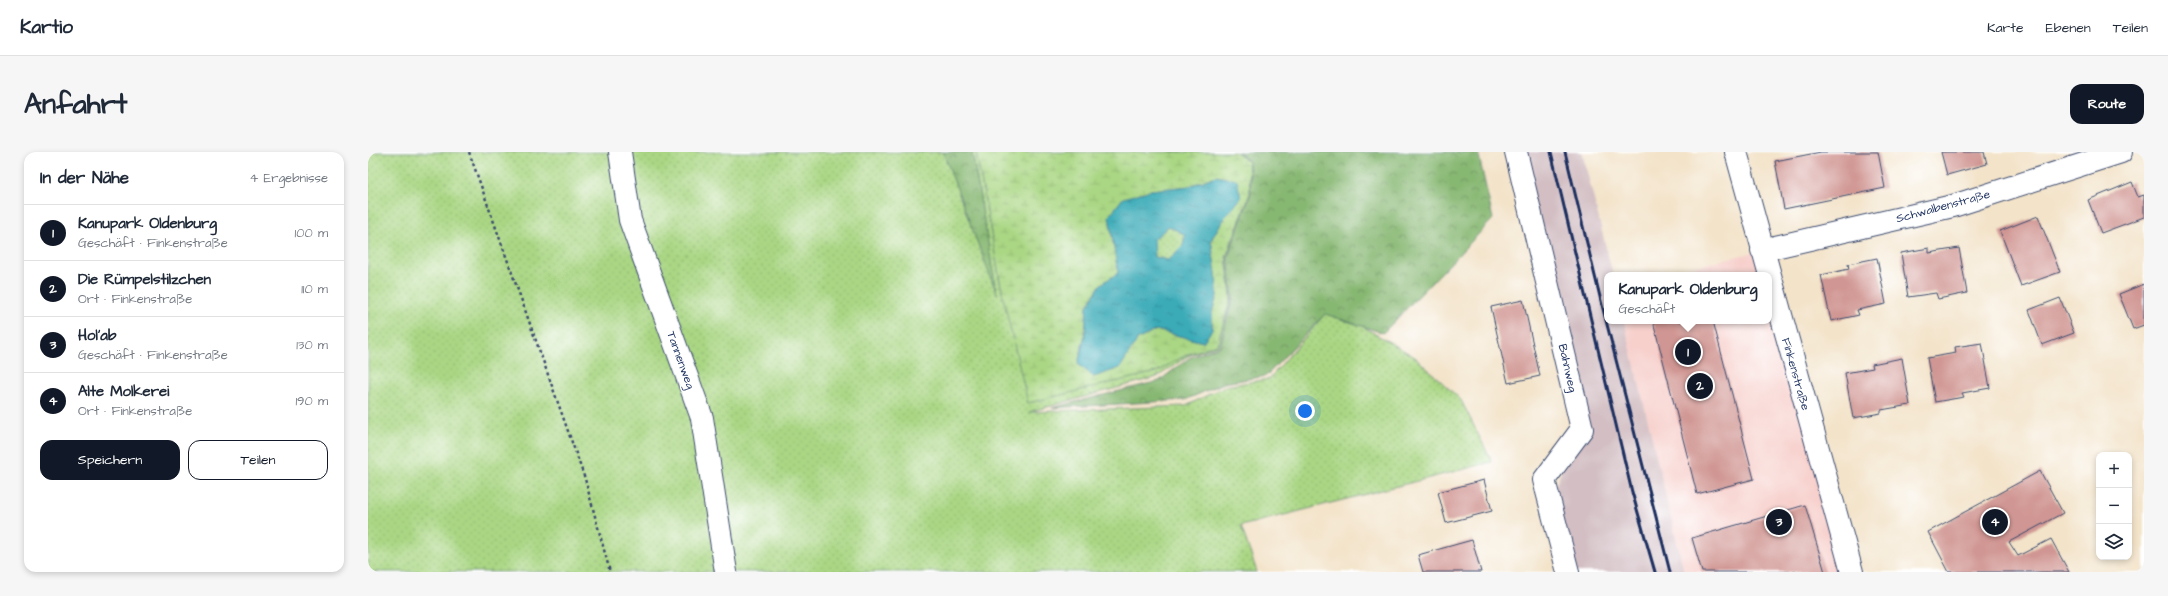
<!DOCTYPE html>
<html lang="de">
<meta charset="utf-8">
<style>
:root{--surface:#fff;--page:#f6f6f7;--text:#1f2937;--muted:#747a83;--line:#e0e1e3;--accent:#111827}
body{margin:0;font-family:"Architects Daughter",sans-serif;background:var(--page);color:var(--text)}
.controls{position:absolute;right:12px;bottom:12px;display:grid;overflow:hidden;border-radius:8px;box-shadow:0 2px 6px #0003}
.controls button{width:36px;height:36px;display:grid;place-items:center;padding:0;border:0;border-bottom:1px solid var(--line);background:var(--surface);color:var(--text);font:20px sans-serif}
.you{position:absolute;left:937px;top:259px;width:14px;height:14px;margin:-10px;border:3px solid #fff;border-radius:50%;background:#1a73e8;box-shadow:0 0 0 6px #1a73e833}
.badge{display:grid;place-items:center;width:26px;height:26px;border-radius:50%;background:var(--accent);color:#fff;font-size:13px;font-weight:700}
.pin{position:absolute;translate:-50% -50%;border:2px solid #fff;box-shadow:0 1px 4px #0006}
.popup{position:absolute;left:1236px;top:120px;width:168px;height:52px;box-sizing:border-box;display:grid;place-content:center;border-radius:8px;background:var(--surface);filter:drop-shadow(0 1px 3px #0005);font-size:13px;white-space:nowrap;color:var(--muted)}
.popup b{font-size:15px;color:var(--text)}
.popup::after{content:'';position:absolute;left:50%;top:100%;margin-left:-8px;border:8px solid transparent;border-top-color:var(--surface)}
.list{margin:0;padding:0;list-style:none}
h2{display:flex;justify-content:space-between;align-items:center;height:52px;margin:0;padding:0 16px;font-size:17px}
h2 small{font-size:13px;font-weight:400;color:var(--muted)}
.list li{display:grid;grid-template-columns:26px 1fr auto;gap:12px;align-items:center;box-sizing:border-box;height:56px;padding:0 16px;border-top:1px solid var(--line)}
.list b{display:block;font-size:15px;white-space:nowrap}
.list p{margin:0;font-size:13px;white-space:nowrap;color:var(--muted)}
.list em{font-size:13px;font-style:normal;color:var(--muted)}
.actions{display:flex;gap:8px;padding:12px 16px}
.actions a{flex:1;padding:9px 0;border:1px solid var(--accent);border-radius:12px;text-align:center;font-size:14px;color:var(--accent)}
.actions .main{background:var(--accent);color:#fff}
.icon{flex:none;width:22px;height:22px;fill:none;stroke:currentColor;stroke-width:2;stroke-linecap:round;stroke-linejoin:round}
.map{position:relative;flex:none;width:1776px;height:420px;overflow:hidden;border-radius:12px}
header{display:flex;align-items:center;gap:24px;box-sizing:border-box;height:56px;padding:0 20px;background:var(--surface);border-bottom:1px solid var(--line)}
header strong{font-size:19px}
nav{display:flex;gap:22px;margin-inline-start:auto;font-size:14px}
.intro{display:flex;align-items:center;justify-content:space-between;box-sizing:border-box;height:96px;padding:0 24px}
h1{margin:0;font-size:28px}
.button{padding:10px 18px;border-radius:12px;background:var(--accent);color:#fff;font-size:14px;font-weight:700}
main{display:flex;gap:24px;padding:0 24px}
aside{flex:1;background:var(--surface);border-radius:12px;box-shadow:0 2px 6px #0003}
.map>svg:first-child{display:block}
.built{fill:#f7d0cc}
.industrial{fill:#d2bec3}
.grass{fill:url(#grass-dots);stroke:#628371}
.forest{fill:url(#forest-crowns);stroke:#517468}
.wetland{fill:url(#wetland-marsh);stroke:#628371;fill-rule:evenodd}
.water{fill:url(#water-ripples);stroke:#2b6d8b;fill-rule:evenodd}
.building{fill:#d09693}
.lines{fill:none;stroke-linecap:round;stroke-linejoin:round}
.minor-casing{stroke:#3b4a6e;stroke-width:24}
.path{stroke:#3b4a6e;stroke-width:2.5;stroke-dasharray:3 3;stroke-linecap:butt}
.minor{stroke:#fff;stroke-width:22}
.rail{stroke:#1b2f5e;stroke-width:3}
.labels{text-anchor:middle;stroke-width:3;stroke-linejoin:round;paint-order:stroke}
.street-label{font-size:12px;fill:#1b2f5e;stroke:#fff}
</style>
<header>
<strong>Kartio</strong>
<nav><a>Karte</a><a>Ebenen</a><a>Teilen</a></nav>
</header>
<div class="intro"><h1>Anfahrt</h1><a class="button">Route</a></div>
<main>
<aside>
<h2>In der Nähe<small>4 Ergebnisse</small></h2>
<ul class="list">
<li><span class="badge">1</span><div><b>Kanupark Oldenburg</b><p>Geschäft · Finkenstraße</p></div><em>100 m</em></li>
<li><span class="badge">2</span><div><b>Die Rümpelstilzchen</b><p>Ort · Finkenstraße</p></div><em>110 m</em></li>
<li><span class="badge">3</span><div><b>Hol'ab</b><p>Geschäft · Finkenstraße</p></div><em>130 m</em></li>
<li><span class="badge">4</span><div><b>Alte Molkerei</b><p>Ort · Finkenstraße</p></div><em>190 m</em></li>
</ul>
<div class="actions"><a class="main">Speichern</a><a>Teilen</a></div>
</aside>
<div class="map">
<svg width="1776" height="420" viewBox="0 0 1776 420">
<defs>
<pattern id="grass-dots" width="8" height="8" patternUnits="userSpaceOnUse"><rect width="8" height="8" fill="#aad784"/><path d="M2 2h.1M6 6h.1" fill="none" stroke="#92b974" stroke-width="1.8" stroke-linecap="round"/></pattern>
<pattern id="forest-crowns" width="20" height="18" patternUnits="userSpaceOnUse"><rect width="20" height="18" fill="#87b872"/><path d="M2 6a3 3 0 1 1 6 0M12 15a3 3 0 1 1 6 0" fill="none" stroke="#6e9661"/></pattern>
<pattern id="wetland-marsh" width="20" height="14" patternUnits="userSpaceOnUse"><rect width="20" height="14" fill="#aad784"/><path d="M1 5h8M5 5V1M11 12h8M15 12V8" fill="none" stroke="#92b974"/></pattern>
<pattern id="water-ripples" width="26" height="14" patternUnits="userSpaceOnUse"><rect width="26" height="14" fill="#3babb8"/><path d="M2 4q2-2 4 0t4 0M15 11q2-2 4 0t4 0" fill="none" stroke="#318c99"/></pattern>
</defs>
<rect width="100%" height="100%" fill="#fff"/>
<filter id="ink" filterUnits="userSpaceOnUse"><feTurbulence type="fractalNoise" baseFrequency=".025" numOctaves="2"/><feDisplacementMap in="SourceGraphic" scale="8" xChannelSelector="R" yChannelSelector="G"/><feConvolveMatrix kernelMatrix="1 2 1 2 8 2 1 2 1" color-interpolation-filters="sRGB"/></filter>
<filter id="wash" filterUnits="userSpaceOnUse"><feTurbulence type="fractalNoise" baseFrequency=".012" numOctaves="4" result="noise"/><feDisplacementMap in="SourceGraphic" scale="16" xChannelSelector="R" yChannelSelector="G"/><feGaussianBlur stdDeviation="0.9" result="paint"/><feColorMatrix in="noise" values="0 0 0 0 0 0 0 0 0 0 0 0 0 0 0 0 0 1.4 0 .05"/><feComposite in="paint" operator="in"/></filter>
<g filter="url(#wash)">
<rect width="100%" height="100%" fill="#f3e3c9"/>
<path class="built" d="M 1394,98 L 1484,420 L 1317,420 L 1313,409 L 1256,169 L 1401,169 L 1401,123 L 1294,123 Z"/>
<path class="industrial" d="M 1152,0 L 1214,0 L 1245,123 L 1239,123 L 1239,169 L 1256,169 L 1316,420 L 1209,420 L 1185,340 L 1193,320 L 1217,286 Z"/>
<path class="grass" d="M 0,0 L 575,0 L 628,139 L 604,0 L 608,0 L 635,145 L 788,220 L 818,203 L 849,192 L 863,145 L 858,105 L 882,41 L 880,10 L 869,0 L 881,9 L 882,41 L 859,105 L 864,145 L 851,193 L 820,204 L 789,225 L 661,260 L 818,254 L 857,234 L 901,227 L 957,162 L 987,170 L 1047,205 L 1093,248 L 1124,310 L 873,374 L 889,420 L 0,420 Z
M 801,74 L 817,83 L 815,93 L 800,108 L 787,105 L 786,87 Z"/>
<path class="forest" d="M 575,0 L 604,0 L 629,142 Z
M 870,0 L 1110,0 L 1125,67 L 1015,181 L 957,162 L 898,224 L 856,231 L 817,248 L 684,256 L 791,229 L 821,206 L 852,194 L 865,145 L 860,105 L 883,41 L 881,9 Z"/>
<path class="wetland" d="M 608,0 L 868,0 L 880,10 L 882,41 L 858,105 L 863,145 L 849,192 L 818,203 L 788,220 L 660,251 L 635,145 ZM 848,24 L 873,46 L 856,66 L 843,88 L 848,122 L 849,144 L 844,160 L 844,178 L 835,190 L 788,178 L 769,188 L 761,200 L 726,225 L 710,212 L 717,183 L 719,154 L 733,132 L 750,121 L 741,64 L 783,38 L 822,34 Z"/>
<path class="water" d="M 848,24 L 869,28 L 873,46 L 856,66 L 843,88 L 848,122 L 849,144 L 844,160 L 844,178 L 835,190 L 788,178 L 769,188 L 752,216 L 726,225 L 710,212 L 717,183 L 719,154 L 733,132 L 750,121 L 741,64 L 755,46 L 783,38 L 822,34 ZM 801,74 L 817,83 L 815,93 L 800,108 L 787,105 L 786,87 Z"/>
<g id="blocks">
<path class="building" d="M 1453,0 L 1510,0 L 1517,36 L 1416,57 L 1407,9 Z
M 1573,0 L 1616,0 L 1619,12 L 1579,23 Z
M 1764,30 L 1770,45 L 1776,43 L 1776,65 L 1733,81 L 1720,48 Z
M 1670,64 L 1692,120 L 1653,134 L 1632,79 Z
M 1561,96 L 1561,101 L 1591,96 L 1599,141 L 1570,147 L 1568,141 L 1540,145 L 1533,101 Z
M 1509,106 L 1518,152 L 1489,158 L 1491,163 L 1463,169 L 1453,123 L 1481,117 L 1480,112 Z
M 1776,132 L 1776,173 L 1765,177 L 1751,142 Z
M 1692,146 L 1706,181 L 1674,193 L 1661,158 Z
M 1155,148 L 1172,224 L 1140,231 L 1123,155 Z
M 1285,169 L 1345,169 L 1386,327 L 1329,342 Z
M 1614,191 L 1622,236 L 1594,241 L 1596,245 L 1567,250 L 1559,206 L 1588,201 L 1587,195 Z
M 1534,206 L 1542,253 L 1513,258 L 1513,261 L 1485,266 L 1477,221 L 1505,216 L 1504,212 Z
M 1672,319 L 1695,361 L 1641,390 L 1650,404 L 1683,387 L 1701,420 L 1581,420 L 1560,380 Z
M 1116,328 L 1124,359 L 1078,371 L 1070,340 Z
M 1437,353 L 1457,420 L 1334,420 L 1324,386 Z
M 1104,388 L 1113,420 L 1055,420 L 1050,403 Z"/>
</g>
</g>
<g filter="url(#ink)">
<use href="#blocks" fill-opacity="0" stroke="#3b4a6e" stroke-width="1"/>
<g class="lines">
<defs>
<path id="minor" d="M 252,0 L 262,68 L 334,266 L 358,420
M 1148,0 L 1214,277 L 1176,328 L 1200,420
M 1368,0 L 1484,420
M 1394,98 L 1585,54 L 1753,0"/>
</defs>
<use href="#minor" class="minor-casing"/>
<path class="path" d="M 101,0 L 217,327 L 242,420"/>
<use href="#minor" class="minor"/>
<path class="rail" d="M 1183,0 L 1264,340 L 1287,420
M 1197,0 L 1233,149 L 1302,420"/>
</g>
</g>
<g class="labels">
<g class="street-label">
<text transform="translate(1575 54) rotate(-15)" y="4">Schwalbenstraße</text>
<text transform="translate(313 208) rotate(70)" y="4">Tannenweg</text>
<text transform="translate(1200 216) rotate(77)" y="4">Bahnweg</text>
<text transform="translate(1428 222) rotate(74)" y="4">Finkenstraße</text>
</g>
</g>
</svg>
<div class="controls">
<button>+</button>
<button>−</button>
<button><svg class="icon" aria-label="layers" viewBox="0 0 24 24"><path d="M12 4l9 5-9 5-9-5zM3 14l9 5 9-5"/></svg></button>
</div>
<div class="you"></div>
<div class="pin badge" style="left:1320px;top:200px">1</div>
<div class="popup"><b>Kanupark Oldenburg</b>Geschäft</div>
<div class="pin badge" style="left:1332px;top:234px">2</div>
<div class="pin badge" style="left:1411px;top:370px">3</div>
<div class="pin badge" style="left:1627px;top:370px">4</div>
</div>
</main>
